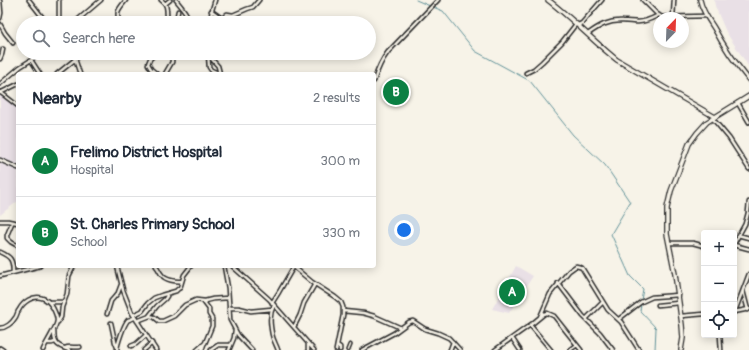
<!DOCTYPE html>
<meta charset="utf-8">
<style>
:root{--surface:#fff;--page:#f6f6f7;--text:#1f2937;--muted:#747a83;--line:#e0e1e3;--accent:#0b8043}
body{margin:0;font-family:Pangolin,sans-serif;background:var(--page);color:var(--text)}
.controls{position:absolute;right:12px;bottom:12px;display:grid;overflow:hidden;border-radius:4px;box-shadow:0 2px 10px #0003}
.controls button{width:36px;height:36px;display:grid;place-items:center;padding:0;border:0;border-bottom:1px solid var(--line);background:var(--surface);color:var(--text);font:20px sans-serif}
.compass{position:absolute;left:653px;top:12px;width:36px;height:36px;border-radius:50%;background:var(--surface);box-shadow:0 2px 10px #0003;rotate:23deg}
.you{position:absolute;left:404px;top:230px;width:14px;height:14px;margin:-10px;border:3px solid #fff;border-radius:50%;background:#1a73e8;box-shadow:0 0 0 6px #1a73e833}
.badge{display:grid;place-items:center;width:26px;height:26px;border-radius:50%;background:var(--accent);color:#fff;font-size:13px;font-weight:700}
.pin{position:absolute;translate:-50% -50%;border:2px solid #fff;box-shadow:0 1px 4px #0006}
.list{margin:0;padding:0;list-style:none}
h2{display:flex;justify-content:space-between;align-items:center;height:52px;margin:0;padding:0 16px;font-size:17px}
h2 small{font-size:13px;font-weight:400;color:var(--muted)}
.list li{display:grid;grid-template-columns:26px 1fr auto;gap:12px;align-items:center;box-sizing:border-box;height:72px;padding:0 16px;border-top:1px solid var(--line)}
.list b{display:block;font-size:15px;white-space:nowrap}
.list p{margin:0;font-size:13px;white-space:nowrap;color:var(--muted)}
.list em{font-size:13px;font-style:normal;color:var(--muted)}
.icon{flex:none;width:22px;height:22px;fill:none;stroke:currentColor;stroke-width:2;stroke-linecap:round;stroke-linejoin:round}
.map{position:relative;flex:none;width:749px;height:350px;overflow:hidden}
.search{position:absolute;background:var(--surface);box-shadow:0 2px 10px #0003;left:16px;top:16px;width:360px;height:44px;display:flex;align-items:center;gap:10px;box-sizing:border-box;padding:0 14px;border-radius:22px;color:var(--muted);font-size:15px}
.panel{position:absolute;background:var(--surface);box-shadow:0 2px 10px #0003;left:16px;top:72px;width:360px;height:196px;border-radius:4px}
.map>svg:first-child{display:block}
.built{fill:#e9e0e6}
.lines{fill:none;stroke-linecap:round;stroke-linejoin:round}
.stream{stroke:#629299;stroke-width:1}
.street-casing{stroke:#2b2b2b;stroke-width:5.5}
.secondary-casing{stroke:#2b2b2b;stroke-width:6}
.street{stroke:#f7f3e8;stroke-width:2.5}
.secondary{stroke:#f7f3e8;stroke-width:3.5}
</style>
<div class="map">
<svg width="749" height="350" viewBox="0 0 749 350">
<rect width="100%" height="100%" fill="#f7f3e8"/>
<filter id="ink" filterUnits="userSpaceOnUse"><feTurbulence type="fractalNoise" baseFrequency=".025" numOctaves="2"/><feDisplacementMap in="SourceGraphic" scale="8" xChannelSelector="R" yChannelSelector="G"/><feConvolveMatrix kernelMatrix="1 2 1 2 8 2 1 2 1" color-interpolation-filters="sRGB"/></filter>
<g filter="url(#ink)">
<path class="built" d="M 714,0 L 749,0 L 749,67 L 726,32 L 715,6 Z
M 0,91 L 18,106 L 18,201 L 0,215 Z
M 516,266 L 533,276 L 509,313 L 492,309 Z"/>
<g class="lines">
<path class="stream" d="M 416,0 L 430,6
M 433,7 L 443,11 L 475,51 L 530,81 L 573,135 L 605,165 L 630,202 L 611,234 L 630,276 L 643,289 L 641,300
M 641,304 L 640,311 L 656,328 L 655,350"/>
<defs>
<path id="street" d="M 29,0 L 47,23
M 59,0 L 59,23
M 161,0 C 167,4 167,9 167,15
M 176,0 C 182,7 187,13 190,21 L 189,23
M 643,0 L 657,14 L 662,17 L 706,16
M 0,1 L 1,13 L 0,18
M 165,4 L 170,0
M 178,11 L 177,16 L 180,23
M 211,11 C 216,13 219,18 223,18 L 227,14 L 233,15
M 673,17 L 674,0
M 74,23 L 101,0
M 117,23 C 120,18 117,18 118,12 C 119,8 123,4 126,0
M 210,23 L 212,10 L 215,0
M 227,23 L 233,15 L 247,9 L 253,7 L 259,0
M 0,24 L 5,33 L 13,43
M 578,25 L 582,23 L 602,0
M 588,34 C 599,26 609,20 623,21 C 628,21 633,22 638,22 C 646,22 653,18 659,15
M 71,53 L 75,59 L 80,74
M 156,53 L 150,59 L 148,64 L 151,69 L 157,74
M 208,53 L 209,67 L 211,70 L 220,74
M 209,56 L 218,66 L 220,74
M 0,59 L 2,54 L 3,49
M 31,60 L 40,74
M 526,73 L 534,69 L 542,62 L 562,42 L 576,24
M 57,74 L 83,53
M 165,74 L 172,62 L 172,53
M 374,81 C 377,71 381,61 388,52 L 438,0
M 0,84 L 20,67 L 31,60 L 39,53
M 0,92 L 18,106
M 0,93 L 18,84
M 738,103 L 749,122
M 713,119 L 729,138 L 749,169
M 0,160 L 18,168
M 748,212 L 749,202
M 0,221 L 8,221 L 18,223
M 12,223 L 7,235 L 7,238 L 11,242 L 18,246
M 738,235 L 749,238
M 669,243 L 693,243 L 704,246
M 734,244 L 745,224 L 748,213
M 734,245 L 749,249
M 0,252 C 11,257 13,260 13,272
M 117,266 L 123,290 L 132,313 L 156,350
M 156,266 C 159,269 159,272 162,275 C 165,280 176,282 182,281
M 224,266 L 228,288 L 230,320 L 238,335 L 252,350
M 232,266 L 269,299 L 314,350
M 294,267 L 312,282 L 335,297 L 341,302 L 343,307 L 343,315 L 336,350
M 0,276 L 40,266
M 558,283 L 583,316 L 600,333 L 613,350
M 743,291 L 748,310
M 50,302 L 64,302
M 272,303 L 279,292 L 294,266
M 274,305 C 269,315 270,323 272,334 C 273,340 276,344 278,350
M 658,305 L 679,303
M 229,308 L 239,308 L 251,311 L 272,309
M 343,311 L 363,313 L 374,316 L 401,328
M 735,311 L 749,274
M 734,312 L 749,309
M 107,314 L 111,301 L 118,293 L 121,285
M 133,315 L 142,311 L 148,303 L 154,298 L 162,295 L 176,291 L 178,289 L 180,288 L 184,275 L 191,266
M 149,316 L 157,306 L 165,299 L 167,296 L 166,294
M 681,316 L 704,314
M 540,317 L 550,294 L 569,271 L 576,266 L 580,267 L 582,268 L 608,310 L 621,322 L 639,350
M 586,319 L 603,302
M 619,319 L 641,302 L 652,297 L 679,295
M 137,321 L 150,316 L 154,317 L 159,321 L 163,321 L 174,316 L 185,305 L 196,300 L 205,301 L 213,299 L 228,298
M 58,322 L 61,317 L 62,307 L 67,294 L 69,276 L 74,266
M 111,323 L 115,342 L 117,347
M 530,325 L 551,350
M 294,327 L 300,315 L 304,303 L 315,284
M 0,328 C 6,328 12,323 15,318 C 17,316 17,312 19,310 C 23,302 33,295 42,298 C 47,299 50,303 53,308 C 59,320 58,322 52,333 C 49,339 45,345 43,350
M 54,331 C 54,344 57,346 69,350
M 720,335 L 721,350
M 512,338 L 520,350
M 47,343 L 52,343 L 55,342
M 337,345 L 340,347 L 340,350
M 131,346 L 136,344 L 146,335
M 0,348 L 3,350
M 65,348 C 69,346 75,348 80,347
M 117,350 C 117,345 124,324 128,320 C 129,320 134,318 134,318
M 144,350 L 152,343
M 197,350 L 205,343 L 212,326 L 212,319 L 209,314 L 209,309 L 203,301
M 202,350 L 204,344
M 211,350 L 218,345 L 230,345
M 229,350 L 234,338 L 235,330
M 308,350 L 308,344
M 348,350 L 350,345
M 362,350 L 394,333 L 409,322 L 413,321 L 425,329 L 438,333 L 449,338 L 460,350
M 450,350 L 453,342
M 495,350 L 533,323 L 544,314 L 547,313 L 554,316 L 581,350
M 570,350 L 577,345"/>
<path id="secondary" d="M 548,0 C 573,19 593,41 617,60 L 715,117
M 700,0 C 702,10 708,19 714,28 C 724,47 736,64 749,80
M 681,350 L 683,338 L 682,325 L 675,274 L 667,234 L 667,208 L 671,191 L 689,144 L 697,133 L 707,122 L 749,96"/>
</defs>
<use href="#street" class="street-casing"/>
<use href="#secondary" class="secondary-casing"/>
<use href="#street" class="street"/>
<use href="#secondary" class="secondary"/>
</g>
</g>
</svg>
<div class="controls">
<button>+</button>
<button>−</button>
<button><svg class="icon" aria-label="locate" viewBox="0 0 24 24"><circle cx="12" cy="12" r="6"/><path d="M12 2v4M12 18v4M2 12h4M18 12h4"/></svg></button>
</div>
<svg class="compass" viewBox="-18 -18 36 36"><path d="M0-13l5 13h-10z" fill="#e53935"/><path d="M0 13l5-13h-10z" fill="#747a83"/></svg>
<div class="you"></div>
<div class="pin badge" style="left:512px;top:292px">A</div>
<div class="pin badge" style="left:396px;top:92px">B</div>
<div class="search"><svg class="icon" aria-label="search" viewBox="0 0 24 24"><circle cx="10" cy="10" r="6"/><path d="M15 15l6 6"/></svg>Search here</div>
<section class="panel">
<h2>Nearby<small>2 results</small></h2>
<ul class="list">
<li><span class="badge">A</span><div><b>Frelimo District Hospital</b><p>Hospital</p></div><em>300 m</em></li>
<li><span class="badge">B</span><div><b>St. Charles Primary School</b><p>School</p></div><em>330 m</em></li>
</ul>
</section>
</div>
